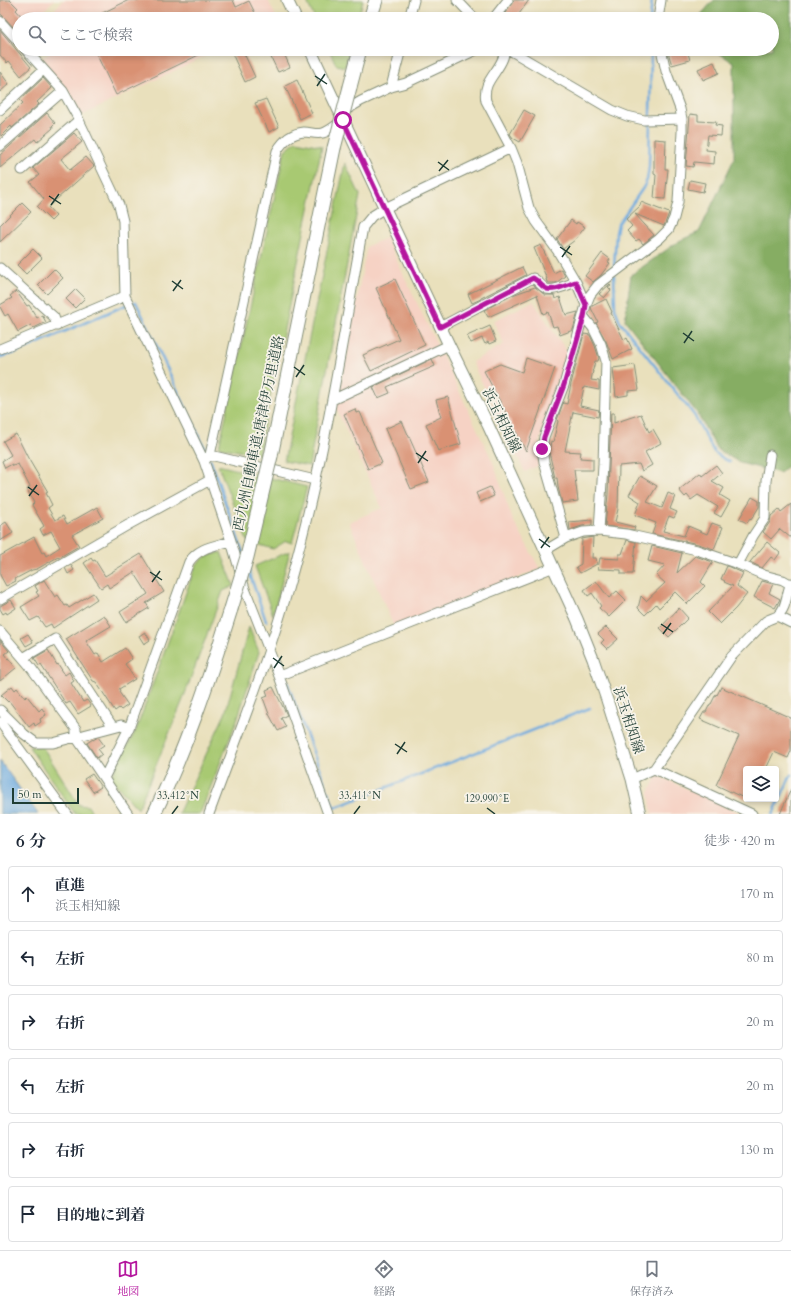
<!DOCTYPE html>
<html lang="ja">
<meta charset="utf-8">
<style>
:root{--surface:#fff;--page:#f2f2f3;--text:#1f2937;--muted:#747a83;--line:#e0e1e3;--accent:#b5179e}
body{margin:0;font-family:Cardo,"Noto Serif JP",serif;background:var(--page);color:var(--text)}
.controls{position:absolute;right:12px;bottom:12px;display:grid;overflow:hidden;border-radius:4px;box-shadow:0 2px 6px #0003}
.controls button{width:36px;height:36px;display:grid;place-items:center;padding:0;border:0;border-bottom:1px solid var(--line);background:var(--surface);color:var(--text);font:20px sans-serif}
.scale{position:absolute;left:12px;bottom:10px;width:67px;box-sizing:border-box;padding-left:4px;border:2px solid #1f3d34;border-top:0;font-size:11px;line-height:14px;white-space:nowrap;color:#1f3d34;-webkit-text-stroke:3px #f7f3e8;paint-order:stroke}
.stop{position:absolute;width:12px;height:12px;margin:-9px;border:3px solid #b5179e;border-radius:50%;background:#fff}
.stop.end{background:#b5179e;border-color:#fff;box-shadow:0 1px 4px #0008}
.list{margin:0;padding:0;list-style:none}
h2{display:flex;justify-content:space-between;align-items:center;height:52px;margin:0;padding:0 16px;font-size:17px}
h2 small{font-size:13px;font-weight:400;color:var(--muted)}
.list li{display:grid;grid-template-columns:26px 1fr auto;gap:12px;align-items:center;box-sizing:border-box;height:56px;margin:0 8px 8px;padding:0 8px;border:1px solid var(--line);border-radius:4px}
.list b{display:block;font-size:15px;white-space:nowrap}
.list p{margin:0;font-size:13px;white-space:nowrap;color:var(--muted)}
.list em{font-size:13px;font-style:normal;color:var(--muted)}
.icon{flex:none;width:22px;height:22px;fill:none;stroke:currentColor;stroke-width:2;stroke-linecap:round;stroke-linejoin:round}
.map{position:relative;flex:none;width:791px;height:814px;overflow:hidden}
.search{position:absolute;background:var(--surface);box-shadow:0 2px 6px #0003;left:12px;right:12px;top:12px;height:44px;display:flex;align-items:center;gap:10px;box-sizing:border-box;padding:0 14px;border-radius:22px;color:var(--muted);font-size:15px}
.sheet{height:436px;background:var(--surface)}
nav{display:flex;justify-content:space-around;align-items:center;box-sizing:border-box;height:56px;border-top:1px solid var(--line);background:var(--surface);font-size:11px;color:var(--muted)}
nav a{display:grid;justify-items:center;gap:2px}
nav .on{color:var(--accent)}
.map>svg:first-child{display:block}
.built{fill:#f6d2c4}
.green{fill:#a8c972;stroke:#648353}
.forest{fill:#86ad64;stroke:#52754c}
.water{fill:#6daadf;stroke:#46748a}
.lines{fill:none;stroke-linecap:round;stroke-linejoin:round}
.stream{stroke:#6daadf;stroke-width:2.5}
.building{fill:#d99173}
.minor-casing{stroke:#848e78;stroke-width:11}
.major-casing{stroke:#848e78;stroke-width:13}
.highway-casing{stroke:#848e78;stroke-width:15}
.minor{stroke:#fff;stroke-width:9}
.major{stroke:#fff;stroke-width:11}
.highway{stroke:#fff;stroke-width:13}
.highway-bridge-casing{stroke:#848e78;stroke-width:15;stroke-linecap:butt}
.highway-bridge{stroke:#fff;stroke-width:13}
.route{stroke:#b5179e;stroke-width:5}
.ticks{fill:none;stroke:#1f3d34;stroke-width:1.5}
.labels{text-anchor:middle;stroke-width:3.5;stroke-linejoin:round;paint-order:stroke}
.street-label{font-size:14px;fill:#1f3d34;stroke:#f7f3e8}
.ticks-label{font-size:10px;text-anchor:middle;fill:#1f3d34;stroke:#f7f3e8;stroke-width:3.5;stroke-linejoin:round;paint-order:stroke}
</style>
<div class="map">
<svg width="791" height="814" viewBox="0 0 791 814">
<rect width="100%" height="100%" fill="#f7f3e8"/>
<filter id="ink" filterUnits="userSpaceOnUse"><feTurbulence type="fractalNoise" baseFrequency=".025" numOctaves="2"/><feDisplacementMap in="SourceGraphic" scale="8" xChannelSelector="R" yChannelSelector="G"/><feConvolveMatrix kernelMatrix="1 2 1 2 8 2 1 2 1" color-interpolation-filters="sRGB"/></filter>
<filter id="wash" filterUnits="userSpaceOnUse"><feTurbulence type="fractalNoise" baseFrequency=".012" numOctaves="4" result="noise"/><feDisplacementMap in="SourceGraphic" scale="16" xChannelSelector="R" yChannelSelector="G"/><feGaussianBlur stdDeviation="0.9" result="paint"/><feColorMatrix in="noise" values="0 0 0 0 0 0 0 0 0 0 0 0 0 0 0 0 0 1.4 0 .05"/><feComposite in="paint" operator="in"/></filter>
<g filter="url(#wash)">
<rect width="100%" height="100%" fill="#e9e0bc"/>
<path class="built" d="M 0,0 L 54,0 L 36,19 L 19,19 L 19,36 L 0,51 Z
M 63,0 L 268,0 L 277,19 L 62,19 L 54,10 Z
M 54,49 L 219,49 L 79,117 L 41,60 Z
M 386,238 L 493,462 L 512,518 L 540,569 L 394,627 L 349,522 L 382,508 L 336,408 L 367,246 Z
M 533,301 L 570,356 L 561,386 L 538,445 L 541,464 L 525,472 L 472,362 L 504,344 L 493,321 Z
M 657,775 L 742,814 L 652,814 L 649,793 Z"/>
<path class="green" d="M 309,0 L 363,0 L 358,19 L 315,19 L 308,4 Z
M 329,49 L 350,49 L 345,67 L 336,65 Z
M 296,141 L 322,146 L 258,455 L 219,447 L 285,150 Z
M 345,163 L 360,195 L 309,466 L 284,461 Z
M 218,465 L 307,487 L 292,543 L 286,541 L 273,549 L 247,541 Z
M 290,551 L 273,615 L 255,566 Z
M 221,552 L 234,586 L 223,591 L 182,702 L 138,809 L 110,778 L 136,730 L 196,565 L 205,557 Z
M 249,627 L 259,652 L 237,720 L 200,814 L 178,814 L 225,714 Z
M 42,746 L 79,805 L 88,806 L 93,814 L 75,814 L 29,747 Z"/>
<path class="forest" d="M 714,0 L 791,0 L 791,463 L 780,473 L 740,463 L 717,449 L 697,413 L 625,320 L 631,275 L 679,241 L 699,232 L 734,159 L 734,63 L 713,49 L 772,49 L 772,19 L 697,19 Z"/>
<path class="water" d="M 0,761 L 38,814 L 0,814 Z"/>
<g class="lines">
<path class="stream" d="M 650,19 L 652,0
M 650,118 L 651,49
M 614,270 L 616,233 L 618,224 L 643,188 L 647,180 L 649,167 L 650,123
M 614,275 L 615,308 L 620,322 L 694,415 L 714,452 L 724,459 L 730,462
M 0,357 L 15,353 L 126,305 L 136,302 L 207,453
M 210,459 L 243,553
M 248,569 L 266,621
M 279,657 L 282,666
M 287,682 L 334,808 L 590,708
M 773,814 L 791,775"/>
</g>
<g id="blocks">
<path class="building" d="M 0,0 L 10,0 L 18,8 L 16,10 L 24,19 L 19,19 L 19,28 L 16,30 L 0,13 Z
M 129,0 L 233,0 L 236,7 L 249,1 L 258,19 L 90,19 Z
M 514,0 L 529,0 L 517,17 L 514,16 L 512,19 L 501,19 Z
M 0,30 L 31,67 L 21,76 L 9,61 L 7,63 L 0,55 Z
M 94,49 L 211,49 L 116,95 Z
M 230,49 L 242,49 L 255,77 L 245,82 Z
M 267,49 L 282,49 L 290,67 L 278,72 Z
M 667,49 L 687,49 L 690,60 L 672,65 Z
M 714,62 L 719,73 L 703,80 L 698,69 Z
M 0,72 L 9,84 L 0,92 Z
M 43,78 L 52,88 L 37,102 L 39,104 L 12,128 L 11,126 L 0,137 L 0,125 L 23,103 L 20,100 Z
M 297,80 L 312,113 L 300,119 L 285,86 Z
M 266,99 L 279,127 L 269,132 L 255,103 Z
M 524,110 L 535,116 L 520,142 L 513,138 L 510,134 Z
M 47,113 L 55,123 L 52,126 L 53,128 L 37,142 L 35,139 L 0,168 L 0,155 Z
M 690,114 L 698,115 L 698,121 L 716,122 L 715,125 L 722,126 L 721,136 L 708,135 L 706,150 L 715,151 L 714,164 L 694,162 L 693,167 L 686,166 Z
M 74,133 L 82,142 L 61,159 L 70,170 L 86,157 L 94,166 L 48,207 L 56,216 L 51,221 L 37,207 L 44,199 L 30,182 L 39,175 L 33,168 Z
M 654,139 L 666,140 L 665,169 L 668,169 L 665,199 L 654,198 L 656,175 L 654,174 Z
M 690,180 L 705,183 L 703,192 L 688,189 Z
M 641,202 L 669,213 L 664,226 L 635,214 L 654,235 L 643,244 L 639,239 L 636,241 L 627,231 L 632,226 L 626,219 L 640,206 Z
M 22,203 L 31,212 L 0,242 L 0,225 Z
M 571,220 L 576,224 L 577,222 L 585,227 L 575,240 L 563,249 L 557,239 Z
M 541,245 L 554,273 L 561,269 L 565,276 L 556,283 L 549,283 L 547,282 L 546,279 L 547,279 L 534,248 Z
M 33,249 L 42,258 L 26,274 L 17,265 Z
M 602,253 L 610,259 L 608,262 L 610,263 L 601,275 L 593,282 L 585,276 Z
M 522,267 L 526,275 L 481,298 L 481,299 L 472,303 L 468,294 Z
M 54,269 L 63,278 L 47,294 L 38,285 Z
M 395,279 L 425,345 L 371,371 L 363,355 L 399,339 L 376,288 Z
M 610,284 L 611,285 L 608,287 L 611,290 L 604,298 L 599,294 Z
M 535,287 L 545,295 L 554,295 L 555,299 L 560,297 L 566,315 L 578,312 L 573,330 L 560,335 L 557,326 L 553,327 L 548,312 L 543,314 L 537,295 L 488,317 L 484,310 L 515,294 Z
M 76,289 L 85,298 L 75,308 L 66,299 Z
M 16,291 L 27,306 L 29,305 L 37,318 L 42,315 L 46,322 L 34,328 L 31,325 L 18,332 L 8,314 L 5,316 L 0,307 L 0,305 L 12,298 L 10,296 Z
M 606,299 L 612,312 L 611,313 L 624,340 L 627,338 L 632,349 L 613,359 L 606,341 L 596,323 L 598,322 L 591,308 L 592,306 Z
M 490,326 L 496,341 L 489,344 L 488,342 L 485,344 L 482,338 L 471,343 L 467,336 Z
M 584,334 L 590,335 L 595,346 L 599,358 L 598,361 L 595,361 L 593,370 L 592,371 L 593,371 L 591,380 L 599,381 L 599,390 L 584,387 L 580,406 L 599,410 L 598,417 L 573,412 L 565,451 L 581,452 L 580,458 L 593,459 L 593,470 L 574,470 L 578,501 L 562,503 L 558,487 L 557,478 L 555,478 L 549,452 L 551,441 L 553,442 L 558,421 L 557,420 L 563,403 L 567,404 L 571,384 Z
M 526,358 L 555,368 L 526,451 L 484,371 L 500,364 L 522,372 Z
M 432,359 L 435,366 L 387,387 L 390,393 L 378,398 L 373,387 Z
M 635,365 L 639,390 L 628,391 L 628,395 L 616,397 L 613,368 Z
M 448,397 L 461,444 L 438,451 L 426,424 L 441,417 L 436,400 Z
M 355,409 L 356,413 L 360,412 L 382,463 L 368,469 L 344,414 Z
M 611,413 L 614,413 L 614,423 L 641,414 L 649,432 L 653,429 L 661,443 L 645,452 L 652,465 L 642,471 L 639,464 L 619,466 L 618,509 L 615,522 L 635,527 L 634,530 L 605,526 L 608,494 Z
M 402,421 L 429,482 L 411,489 L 385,429 Z
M 16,434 L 28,458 L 48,492 L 46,493 L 52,505 L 48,508 L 55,520 L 63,516 L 67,524 L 97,507 L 103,518 L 72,535 L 79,546 L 58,558 L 58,557 L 37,569 L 32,570 L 15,579 L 16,581 L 6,586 L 0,575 L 0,556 L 34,537 L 42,553 L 44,552 L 46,556 L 60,547 L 51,531 L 43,535 L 40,529 L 44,526 L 32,505 L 34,503 L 27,489 L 30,487 L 18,464 L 13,466 L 12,464 L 5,468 L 2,461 L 11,455 L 3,441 Z
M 716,465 L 722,473 L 712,481 L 724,488 L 720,495 L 730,501 L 721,517 L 714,513 L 718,507 L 698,495 L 691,500 L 687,495 L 685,497 L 679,490 L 700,473 L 702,476 Z
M 640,476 L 657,486 L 647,502 L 662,508 L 668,493 L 675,496 L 670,509 L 677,512 L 674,518 L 669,516 L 663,531 L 684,536 L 688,526 L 707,534 L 712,523 L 723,527 L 714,549 L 698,544 L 652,534 L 656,523 L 635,515 L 640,502 L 629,495 Z
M 490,487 L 494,496 L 480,502 L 476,493 Z
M 752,497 L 759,501 L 759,507 L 751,520 L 750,519 L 747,523 L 739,519 Z
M 791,504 L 791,538 L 780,529 L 771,539 L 763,532 L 770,522 L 771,516 L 779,509 L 781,512 Z
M 592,520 L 592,525 L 582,526 L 570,530 L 569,522 Z
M 6,522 L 13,533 L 0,541 L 0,526 Z
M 593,537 L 592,558 L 596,558 L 597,564 L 580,573 L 576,567 L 581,564 L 582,539 Z
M 627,540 L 636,542 L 633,574 L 621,574 L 621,570 L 598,569 L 600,558 L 619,559 L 619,554 L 622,554 Z
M 767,542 L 780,553 L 775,560 L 771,557 L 762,568 L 750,562 Z
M 652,546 L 682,553 L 677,573 L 695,556 L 713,562 L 701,582 L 705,586 L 687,604 L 675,592 L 659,608 L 656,604 L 645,615 L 638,608 L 641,596 L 646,601 L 665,583 L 656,575 L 665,565 L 648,561 Z
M 141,554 L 164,592 L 146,603 L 149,608 L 126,622 L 120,612 L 148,594 L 134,572 L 109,588 L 107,584 L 101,588 L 84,563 L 91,558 L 93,561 L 95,560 L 105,576 Z
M 71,565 L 74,570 L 68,574 L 65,568 Z
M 727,566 L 743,573 L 737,586 L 747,594 L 736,608 L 720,624 L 708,612 L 733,586 L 724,582 L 725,581 L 721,579 Z
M 44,580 L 55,597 L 58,595 L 65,606 L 67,605 L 69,608 L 93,593 L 97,599 L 53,628 L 51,624 L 45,627 L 38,617 L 30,621 L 21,607 L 39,596 L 36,592 L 38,591 L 35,586 Z
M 596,581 L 609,598 L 617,591 L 626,600 L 609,617 L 599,608 L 601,606 L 592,593 L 588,596 L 584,590 Z
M 762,581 L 773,584 L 769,593 L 780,599 L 775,608 L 754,597 Z
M 11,600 L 16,608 L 7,614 L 6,612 L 3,614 L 0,609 L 0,606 Z
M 679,608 L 688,618 L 669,637 L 660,628 Z
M 104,615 L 111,626 L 86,641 L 95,655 L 98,653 L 103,662 L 125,648 L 132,659 L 125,664 L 135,679 L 119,689 L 120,691 L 119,692 L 128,705 L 121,710 L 119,708 L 115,711 L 96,682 L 93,681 L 66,639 Z
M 606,627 L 618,639 L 607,649 L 601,643 L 604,640 L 598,634 Z
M 145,632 L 150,640 L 144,644 L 139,636 Z
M 28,634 L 33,642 L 26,646 L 21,638 Z
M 0,640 L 9,651 L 5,654 L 16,668 L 0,681 Z
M 48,650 L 57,665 L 58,664 L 65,675 L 69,672 L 74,681 L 71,683 L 83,702 L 87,700 L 91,706 L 78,714 L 70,702 L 66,704 L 41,665 L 39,666 L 34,658 Z
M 12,686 L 15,690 L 17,688 L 25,698 L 27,696 L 39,711 L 42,708 L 46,715 L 40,719 L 41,722 L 35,726 L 34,723 L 29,727 L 9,701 L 8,702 L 1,695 Z
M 273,687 L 287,715 L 281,718 L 286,727 L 278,731 L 269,714 L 263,698 L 268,696 L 266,690 Z
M 721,687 L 791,718 L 791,751 L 788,758 L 774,752 L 766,769 L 746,769 L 746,799 L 716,785 L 739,736 L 700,719 L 704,712 L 706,712 L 710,704 L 711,704 L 716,694 L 717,695 Z
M 98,737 L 104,745 L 98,749 L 102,754 L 97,758 L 87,743 L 93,739 L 93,740 Z
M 92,774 L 101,787 L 93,792 L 84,779 Z
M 791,789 L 791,814 L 780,814 Z"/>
</g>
</g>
<g filter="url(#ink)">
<use href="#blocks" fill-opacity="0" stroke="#848e78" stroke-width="1"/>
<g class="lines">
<defs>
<path id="minor" d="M 457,0 L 475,19
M 409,19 L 414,0
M 493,19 L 508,0
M 658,19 L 661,0
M 0,21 L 19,42
M 25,49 L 63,91 L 78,118 L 119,205 L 123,221 L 125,296 L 204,461 L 231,541 L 245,589 L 279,676 L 328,814
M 504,49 C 504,52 504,56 503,58 C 497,74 482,82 486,101 L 511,148 L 517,163 L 529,208 L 536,221 L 557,250 L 576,282 L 586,305
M 508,49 L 612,110 L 627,116 L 644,120 L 682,119
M 391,87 L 401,49
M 0,110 L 43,70
M 341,113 L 361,101 L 391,87 L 406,83 L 478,49
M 0,146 L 63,91
M 22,170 L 79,120
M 0,268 L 54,317 L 57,326
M 584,317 L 593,328 L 601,344 L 606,361 L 603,465 L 599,531
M 440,327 L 533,278 C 540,282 540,285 545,288 C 551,293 569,284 576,282
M 0,349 L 125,296
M 332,400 L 449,345
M 210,455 L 315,480
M 204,461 L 210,455 L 277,151 C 283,141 291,133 304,132 C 311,132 316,135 323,133 C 330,131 336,125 342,121
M 566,538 L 544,462 L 542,449 L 544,437 L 564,385 L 586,305 L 590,295 L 598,285 L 659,239 L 669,229 L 674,218 L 678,202 L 682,132 L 682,119 L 680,109 L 666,71 L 661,49
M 546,550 L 566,538 L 583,532 L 599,531 L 626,534 L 697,550 L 738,564 L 764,575 L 783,580 L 790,584
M 738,564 L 753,536 L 765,518 L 766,481 L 770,455
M 0,599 L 128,525 L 210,480
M 777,616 L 791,623
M 0,631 L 29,665 L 76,729 L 76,737 L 128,814
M 23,658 L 55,639 L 113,727
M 279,676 L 554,567
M 0,710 L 24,734 L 36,743 L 53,743 L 121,725 L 129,728
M 0,722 L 67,814
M 654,769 L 752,814
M 104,778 L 129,728 L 189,562 C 199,547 215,546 231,541
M 632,779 L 654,769 L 731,657 L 766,621 C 769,619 774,618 777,616 C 787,609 786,593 791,583
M 209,814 C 238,735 270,656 292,575 C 324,461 342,343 363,227 L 372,216 L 385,208 L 511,148"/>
<path id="major" d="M 287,0 L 296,19
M 310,49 L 449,345 L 488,425 L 577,619 L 593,659 L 607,700 L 632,779 L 640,814"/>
<path id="highway" d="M 370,19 L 376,0
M 350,87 L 360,49
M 271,456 L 334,148
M 154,814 C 186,749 209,679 231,609"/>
</defs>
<use href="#minor" class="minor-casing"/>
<use href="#major" class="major-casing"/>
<use href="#highway" class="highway-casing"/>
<use href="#minor" class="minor"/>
<use href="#major" class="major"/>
<use href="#highway" class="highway"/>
<defs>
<path id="highway-bridge" d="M 334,148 L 350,87
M 231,609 L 247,557 L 271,456"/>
</defs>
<use href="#highway-bridge" class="highway-bridge-casing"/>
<use href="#highway-bridge" class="highway-bridge"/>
</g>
</g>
<g class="lines" filter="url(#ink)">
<path class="route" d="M 343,120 L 440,327 L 533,278 C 540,282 540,285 545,288 C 551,293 569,284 576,282 L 586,305 L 584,317 L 564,385 L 544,437 L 542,449"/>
</g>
<path class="ticks" d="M 315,76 L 327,84M 317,86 L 325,74M 438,162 L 449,170M 439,171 L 448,160M 49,196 L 61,204M 51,205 L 59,194M 560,247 L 572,255M 562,257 L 570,246M 172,281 L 183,289M 173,291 L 181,280M 683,333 L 694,341M 684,343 L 692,331M 294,367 L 305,375M 296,377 L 304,365M 416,453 L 428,461M 418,463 L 426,451M 28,487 L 39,495M 29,496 L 37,485M 539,539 L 550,547M 541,548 L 549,537M 150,572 L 162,580M 152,582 L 160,571M 661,624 L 673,632M 663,634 L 671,623M 273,658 L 284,666M 274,668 L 282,656M 395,744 L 407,752M 397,754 L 405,742M 487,808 L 495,814M 172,814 L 178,806M 354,814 L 360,806"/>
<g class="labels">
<g class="street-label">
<text transform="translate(502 420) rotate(64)" y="5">浜玉相知線</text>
<text transform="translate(258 433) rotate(-78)" y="5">西九州自動車道;唐津伊万里道路</text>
<text transform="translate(629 720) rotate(72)" y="5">浜玉相知線</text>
</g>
</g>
<g class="ticks-label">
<text x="178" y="799">33.412°N</text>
<text x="360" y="799">33.411°N</text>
<text x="487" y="802">129.990°E</text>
</g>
</svg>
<div class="controls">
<button><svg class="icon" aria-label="layers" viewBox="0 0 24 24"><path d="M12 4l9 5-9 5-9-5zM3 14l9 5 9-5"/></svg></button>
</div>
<div class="scale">50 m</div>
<div class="stop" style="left:343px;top:120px"></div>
<div class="stop end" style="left:542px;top:449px"></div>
<div class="search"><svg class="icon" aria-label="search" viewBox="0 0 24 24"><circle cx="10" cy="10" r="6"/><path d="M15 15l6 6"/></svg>ここで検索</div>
</div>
<section class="sheet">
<h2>6 分<small>徒歩 · 420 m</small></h2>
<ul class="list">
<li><svg class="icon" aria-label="ahead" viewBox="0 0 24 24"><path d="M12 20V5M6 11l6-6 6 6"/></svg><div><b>直進</b><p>浜玉相知線</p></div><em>170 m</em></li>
<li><svg class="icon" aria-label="left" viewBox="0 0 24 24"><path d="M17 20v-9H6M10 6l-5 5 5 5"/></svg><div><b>左折</b></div><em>80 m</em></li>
<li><svg class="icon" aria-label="right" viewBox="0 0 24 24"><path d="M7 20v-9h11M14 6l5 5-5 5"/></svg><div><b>右折</b></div><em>20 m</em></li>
<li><svg class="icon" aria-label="left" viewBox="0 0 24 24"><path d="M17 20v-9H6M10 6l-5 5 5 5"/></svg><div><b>左折</b></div><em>20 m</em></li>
<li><svg class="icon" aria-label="right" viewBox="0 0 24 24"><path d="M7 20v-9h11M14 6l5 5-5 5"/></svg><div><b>右折</b></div><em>130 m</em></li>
<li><svg class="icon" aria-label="arrive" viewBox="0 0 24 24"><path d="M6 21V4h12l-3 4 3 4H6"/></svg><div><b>目的地に到着</b></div></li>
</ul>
</section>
<nav>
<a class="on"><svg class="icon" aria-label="map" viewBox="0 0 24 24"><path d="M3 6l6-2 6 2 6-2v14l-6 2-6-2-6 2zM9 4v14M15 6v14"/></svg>地図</a>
<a><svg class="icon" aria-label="directions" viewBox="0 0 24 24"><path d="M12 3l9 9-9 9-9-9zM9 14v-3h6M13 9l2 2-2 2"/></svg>経路</a>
<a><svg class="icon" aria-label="saved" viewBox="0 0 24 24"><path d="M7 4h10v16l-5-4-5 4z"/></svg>保存済み</a>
</nav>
